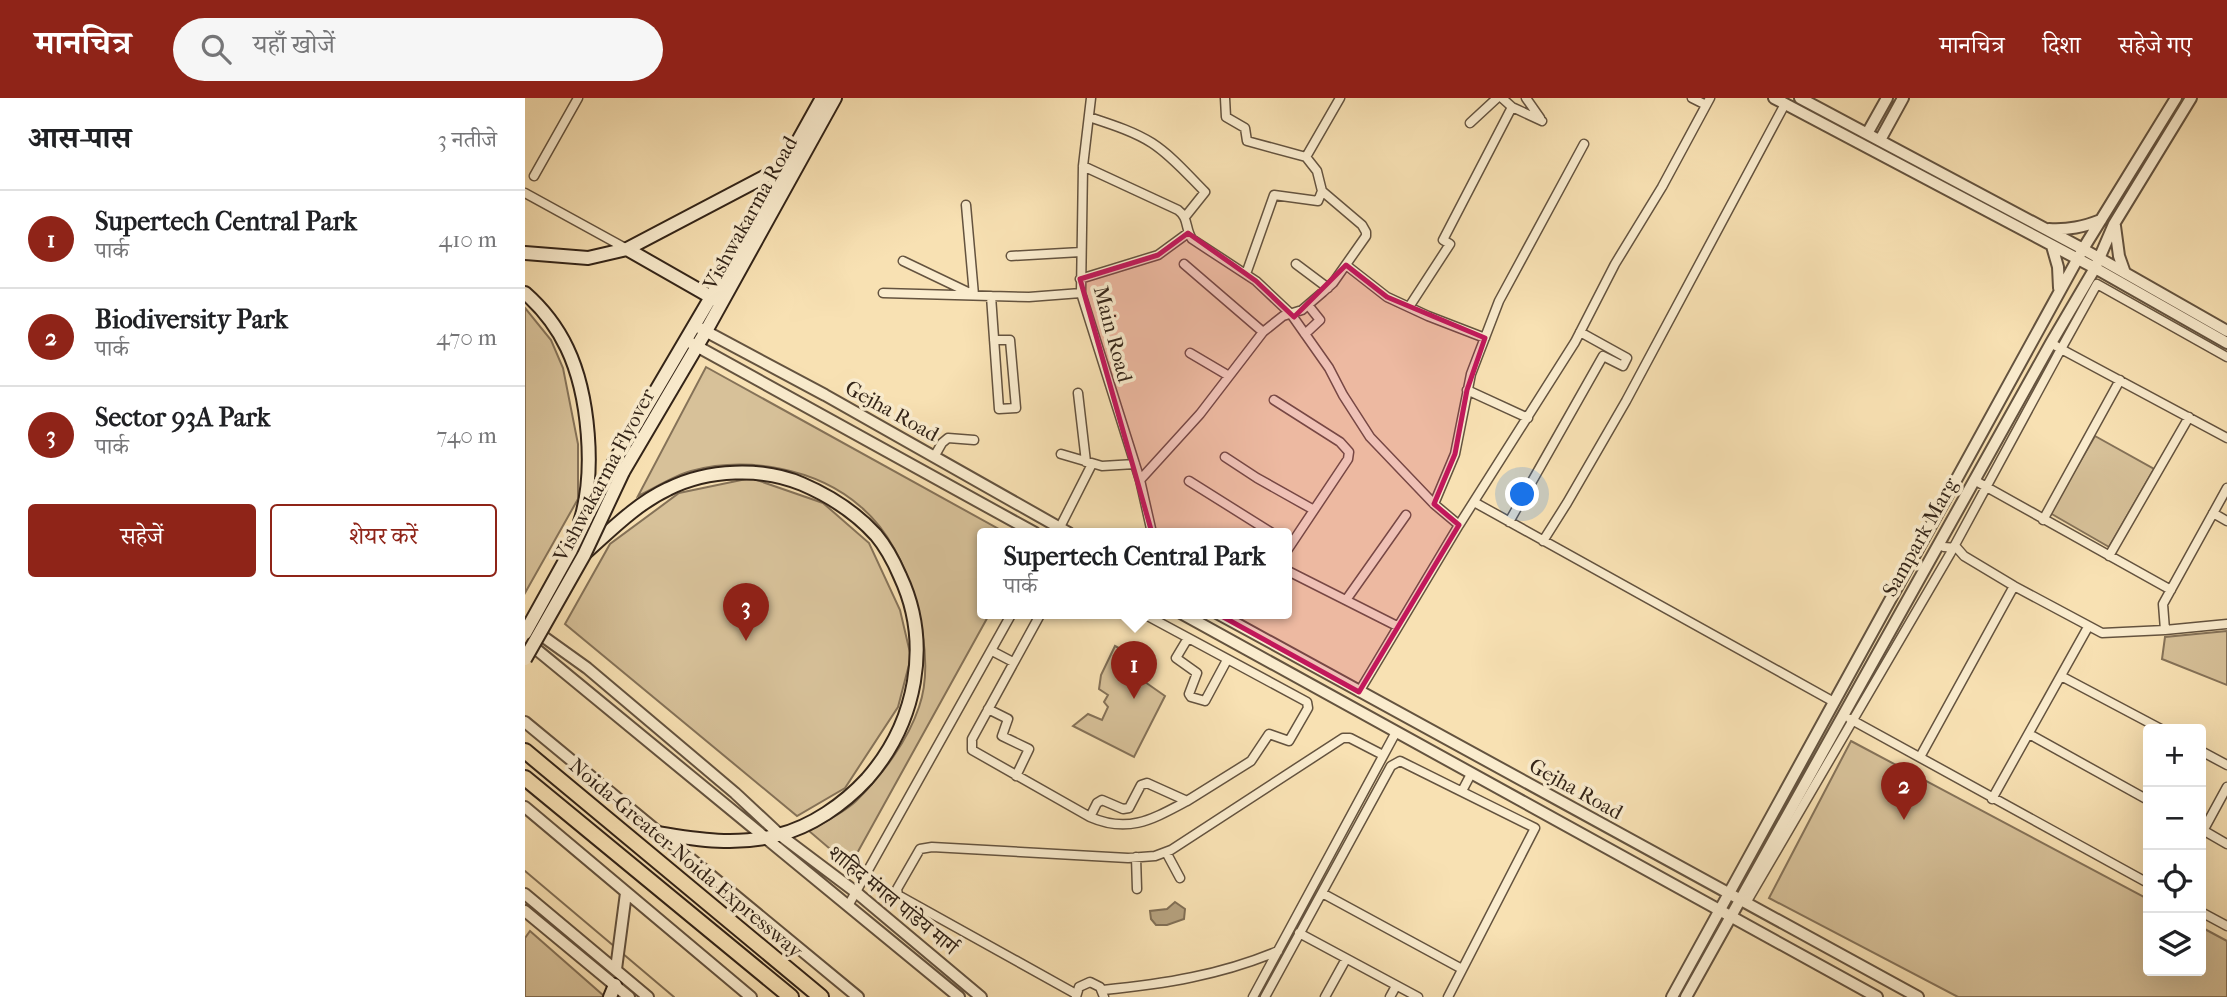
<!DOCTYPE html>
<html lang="hi">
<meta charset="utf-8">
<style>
:root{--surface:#fff;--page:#f6f6f6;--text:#202124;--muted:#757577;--line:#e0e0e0;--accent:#8f2418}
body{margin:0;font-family:"IM FELL French Canon","Noto Serif Devanagari",serif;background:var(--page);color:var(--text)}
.controls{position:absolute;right:21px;bottom:21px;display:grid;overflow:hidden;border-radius:7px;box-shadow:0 7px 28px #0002}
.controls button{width:63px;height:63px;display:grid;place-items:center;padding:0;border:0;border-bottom:2px solid var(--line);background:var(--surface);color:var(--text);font:35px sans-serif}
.you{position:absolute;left:998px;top:397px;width:24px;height:24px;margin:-18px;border:5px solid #fff;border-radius:50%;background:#1a73e8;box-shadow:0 0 0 10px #1a73e833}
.badge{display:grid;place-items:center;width:46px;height:46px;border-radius:50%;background:var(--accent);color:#fff;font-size:23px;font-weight:700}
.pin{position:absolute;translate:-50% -58px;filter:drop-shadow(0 2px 4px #0008)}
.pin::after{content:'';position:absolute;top:37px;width:24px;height:21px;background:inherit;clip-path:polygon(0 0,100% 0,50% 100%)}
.popup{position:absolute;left:452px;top:430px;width:315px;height:91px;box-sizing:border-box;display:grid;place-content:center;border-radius:7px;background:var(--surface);filter:drop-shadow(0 2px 5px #0005);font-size:23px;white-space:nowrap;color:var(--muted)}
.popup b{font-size:26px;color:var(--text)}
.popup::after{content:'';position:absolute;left:50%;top:100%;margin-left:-14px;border:14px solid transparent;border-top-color:var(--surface)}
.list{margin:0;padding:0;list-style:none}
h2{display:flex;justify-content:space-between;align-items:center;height:91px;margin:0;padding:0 28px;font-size:30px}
h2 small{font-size:23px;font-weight:400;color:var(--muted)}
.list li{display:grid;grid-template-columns:46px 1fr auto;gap:21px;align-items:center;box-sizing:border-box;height:98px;padding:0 28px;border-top:2px solid var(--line)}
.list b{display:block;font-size:26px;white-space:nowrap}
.list p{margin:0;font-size:23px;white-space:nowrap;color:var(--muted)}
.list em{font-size:23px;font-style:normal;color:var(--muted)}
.actions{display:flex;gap:14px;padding:21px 28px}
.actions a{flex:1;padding:16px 0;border:2px solid var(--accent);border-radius:7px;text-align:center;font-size:24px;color:var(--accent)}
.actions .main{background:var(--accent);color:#fff}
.icon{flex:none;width:38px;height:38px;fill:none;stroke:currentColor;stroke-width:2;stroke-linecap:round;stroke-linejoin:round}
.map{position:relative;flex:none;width:1702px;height:899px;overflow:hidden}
header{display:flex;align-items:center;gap:42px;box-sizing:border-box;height:98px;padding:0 35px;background:var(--accent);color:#fff}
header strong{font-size:33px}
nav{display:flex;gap:38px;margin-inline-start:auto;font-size:24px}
.search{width:490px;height:63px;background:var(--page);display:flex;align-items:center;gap:18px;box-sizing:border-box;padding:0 24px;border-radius:38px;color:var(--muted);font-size:26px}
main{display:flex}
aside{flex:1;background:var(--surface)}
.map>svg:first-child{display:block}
.green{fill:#d7c199;stroke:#857258;stroke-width:2}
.water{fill:#b5a17e;stroke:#816f55;stroke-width:2}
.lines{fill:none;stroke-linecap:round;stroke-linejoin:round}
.stream{stroke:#816f55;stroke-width:2}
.minor-casing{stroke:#64533f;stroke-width:11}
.tertiary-casing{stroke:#64533f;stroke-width:14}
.secondary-casing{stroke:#332418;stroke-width:16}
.trunk-casing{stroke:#332418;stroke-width:18}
.minor{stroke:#faecce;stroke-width:8}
.tertiary{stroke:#faecce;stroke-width:10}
.secondary{stroke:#faecce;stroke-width:12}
.trunk{stroke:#f8e1b3;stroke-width:14}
.secondary-bridge-casing{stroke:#332418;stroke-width:16;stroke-linecap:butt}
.secondary-bridge{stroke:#faecce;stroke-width:12}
.marked{fill:#c2185b;fill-opacity:0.2;stroke:#c2185b;stroke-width:5;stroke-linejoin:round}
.labels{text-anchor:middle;stroke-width:7;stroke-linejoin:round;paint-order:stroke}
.street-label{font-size:21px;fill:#332418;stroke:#faecce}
</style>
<header>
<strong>मानचित्र</strong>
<div class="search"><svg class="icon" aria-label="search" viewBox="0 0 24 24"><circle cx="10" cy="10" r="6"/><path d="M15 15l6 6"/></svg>यहाँ खोजें</div>
<nav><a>मानचित्र</a><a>दिशा</a><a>सहेजे गए</a></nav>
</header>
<main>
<aside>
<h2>आस-पास<small>3 नतीजे</small></h2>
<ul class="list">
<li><span class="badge">1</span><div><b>Supertech Central Park</b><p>पार्क</p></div><em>410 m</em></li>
<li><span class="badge">2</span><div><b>Biodiversity Park</b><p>पार्क</p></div><em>470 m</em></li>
<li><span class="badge">3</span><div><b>Sector 93A Park</b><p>पार्क</p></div><em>740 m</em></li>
</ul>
<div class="actions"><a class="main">सहेजें</a><a>शेयर करें</a></div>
</aside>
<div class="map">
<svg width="1702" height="899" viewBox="0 0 1702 899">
<rect width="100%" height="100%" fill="#f8e1b3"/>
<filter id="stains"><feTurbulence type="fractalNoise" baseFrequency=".00286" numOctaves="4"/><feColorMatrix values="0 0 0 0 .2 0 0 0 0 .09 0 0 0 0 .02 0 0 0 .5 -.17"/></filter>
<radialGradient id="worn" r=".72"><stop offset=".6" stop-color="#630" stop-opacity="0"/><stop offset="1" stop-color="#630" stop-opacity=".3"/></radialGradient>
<path class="green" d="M 0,210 L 26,242 L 38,270 L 53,346 L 53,401 L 0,495 Z
M 181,269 L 481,435 L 457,435 L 457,515 L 465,515 L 325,768 L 284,733 C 300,723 321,714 333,701 C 358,676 383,642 394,609 C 406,574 399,533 389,499 C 380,466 362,431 336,409 C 292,370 222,358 166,373 C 148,378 130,390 113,398 Z
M 1570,338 L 1629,371 L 1584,449 L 1525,415 Z
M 226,380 L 298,405 L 344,445 L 375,512 L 386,559 L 373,609 L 320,690 L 272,718 L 40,526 L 85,446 L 154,395 Z
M 1702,533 L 1702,587 L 1637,561 L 1640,539 Z
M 590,548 L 627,568 L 620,584 L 640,598 L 609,659 L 548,628 L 563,616 L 577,622 L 583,609 L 579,604 L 583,597 L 574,591 L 576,577 Z
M 1326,643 L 1623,801 L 1623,873 L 1676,873 L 1676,829 L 1702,843 L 1702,899 L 1433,899 L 1244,800 Z
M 5,833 L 79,898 L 79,899 L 0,899 L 0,840 Z"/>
<path class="water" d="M 650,804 L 660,811 L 659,821 L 642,827 L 631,827 L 626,821 L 625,813 L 642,811 Z"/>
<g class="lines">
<path class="stream" d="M 0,773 L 90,849
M 97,855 L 149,899"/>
<defs>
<path id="minor" d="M 566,0 L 558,68 L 556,195 L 615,382 L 627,435
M 977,0 L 987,9 L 1017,23
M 1001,0 L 1015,20
M 1167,0 L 1181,7
M 564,19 C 585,26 608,33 627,45 C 647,58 663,77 680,94 L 660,119
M 945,25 L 972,0
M 781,59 L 815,0
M 558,68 L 653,112 C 664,120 660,131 667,141 L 731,183 L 766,216 L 804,270 L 818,297 L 845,339 L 909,406 L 934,427
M 9,78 L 53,0
M 0,95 L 102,151
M 441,107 L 449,197
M 486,158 L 556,154
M 378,163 L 447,196
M 659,166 L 738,234
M 771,166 L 803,190
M 821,167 L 862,199 L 903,218 L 960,240
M 721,176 L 749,97 L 793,103 L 797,93
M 555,181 L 633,157 L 663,135
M 358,195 L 504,199 L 556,195
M 466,198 L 474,311 L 491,310 L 485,242 L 469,242
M 884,209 L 925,146 L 918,142 L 987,9
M 780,236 L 795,222 L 783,207
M 665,255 L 704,278
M 1702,259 L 1572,186 L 1536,251 L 1702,340
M 942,292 L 1003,320
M 553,295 L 561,364
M 749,302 L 815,344 L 824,354 L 823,361 L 761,454
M 536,356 L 577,368 L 610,366
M 409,359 L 417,345 L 423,340 L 449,342
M 700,359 L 732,380 L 789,412
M 615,382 L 675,316 L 738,234 L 758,218 L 777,212 L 798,194 L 808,185 L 841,138 L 841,134 L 837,127 L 797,93 L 792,73 L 781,59 L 722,43 L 720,30 L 701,19 L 700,0
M 1449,382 L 1646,492
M 664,383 L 747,435
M 949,404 L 1309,604
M 909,406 L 930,356 L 946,276 L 974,203 L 1059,46
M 1688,415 L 1702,423
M 1518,422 L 1595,282
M 984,424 L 1078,258 L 1098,268 L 1102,260 L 1055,234
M 532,435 L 567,366
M 1018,443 L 1042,405 L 1101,303 L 1260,6
M 1419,449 L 1432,450 L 1439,458 L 1489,488 L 1577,535 L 1640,532 L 1702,526
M 1584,458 L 1664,319
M 761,472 L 872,528
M 821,502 L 881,417
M 516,515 L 447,641 L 447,652 L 565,719 L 572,705 L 577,702 L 598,711 L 604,710 L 616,687 L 622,685 L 662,703 L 726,663 L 744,636 L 764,643 L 783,610 L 782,604 L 617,515
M 1640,532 L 1638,506 L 1702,390
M 663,540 L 651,560 L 672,575 L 664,596 L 666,599 L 680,603 L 702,562
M 467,553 L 488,564
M 1536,578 L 1636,631
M 834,594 L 934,427 L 1050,244 L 1090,166 L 1137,89 L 1185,0
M 463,611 L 483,621 L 477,638 L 504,651 L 491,678
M 1325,621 L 1623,785
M 1504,636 L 1623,702
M 1676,653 L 1702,667
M 1395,659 L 1489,488
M 937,693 L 946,676
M 1467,701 L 1563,529
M 565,719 C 604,736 628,721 662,703
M 1676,731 L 1702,746
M 1678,733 L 1702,689
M 641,754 L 655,780
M 611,759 L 612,791
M 797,795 L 937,871
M 1221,805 L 1425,456 L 1536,251 L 1526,245
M 323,808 L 487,515
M 1676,814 L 1702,828
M 774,835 L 893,899
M 578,892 C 639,886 696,877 753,853
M 551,896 L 373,797 L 372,791 L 395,751 L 407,749 L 603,760 L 630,758 L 646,752 L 818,640 L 825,640 L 858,657
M 551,899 L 554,889 L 565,884 L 575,889 L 579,899
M 728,899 L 871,634
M 740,899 L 866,668 L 875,663 L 1010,730 L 923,899
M 800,899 L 821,861
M 865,899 L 871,888"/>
<path id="tertiary" d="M 1249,0 L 1570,170 L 1702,245
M 1275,0 L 1558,151 L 1702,233
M 1343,34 L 1362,0
M 1355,42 L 1378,0
M 1590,128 L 1594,158 L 1600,175
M 1524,131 C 1544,132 1558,129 1576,122
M 1527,148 L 1533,169 L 1534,190
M 169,227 L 300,297 L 544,435
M 166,245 L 510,435
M 656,515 L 1352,899
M 692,515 L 1393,899
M 9,532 L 62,570 L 210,695 L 255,737 L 332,795 L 456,899
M 0,542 L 434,899
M 0,624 L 333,899
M 0,709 L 226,899
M 0,796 L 123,899
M 0,813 L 104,899
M 91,871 L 101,795
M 1147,899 L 1558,151 L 1651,0
M 1161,899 L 1526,245 L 1570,170 L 1589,126 L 1666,0"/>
<path id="secondary" d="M 102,151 L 193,203
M 0,155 L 63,160 L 102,151 L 258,69
M 0,195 C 17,210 32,229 42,250 C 64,296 71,375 55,424
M 86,369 L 186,199 L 297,0
M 98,374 L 181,233 L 310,0
M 59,456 C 85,433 111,406 143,391 C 183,371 237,369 277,386 C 305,398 331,415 351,437 C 361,449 369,464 375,478 C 407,546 391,625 342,681 C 319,706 286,729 253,737 C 213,748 173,742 132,735
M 85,899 L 90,887"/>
<path id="trunk" d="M 0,653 L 296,899
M 0,680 L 266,899"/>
</defs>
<use href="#minor" class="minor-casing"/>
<use href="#tertiary" class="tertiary-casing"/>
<use href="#secondary" class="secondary-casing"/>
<use href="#trunk" class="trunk-casing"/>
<use href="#minor" class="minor"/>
<use href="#tertiary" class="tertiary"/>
<use href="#secondary" class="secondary"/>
<use href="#trunk" class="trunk"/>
<defs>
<path id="secondary-bridge" d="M 0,535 L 46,452 L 86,369
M 0,561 L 59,457 L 98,374"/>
</defs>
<use href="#secondary-bridge" class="secondary-bridge-casing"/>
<use href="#secondary-bridge" class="secondary-bridge"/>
</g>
<path class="marked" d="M 663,135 L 731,183 L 769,219 L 821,167 L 862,199 L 960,240 L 942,292 L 930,356 L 909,406 L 934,427 L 834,594 L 642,488 L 555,181 L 633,157 Z"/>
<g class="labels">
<g class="street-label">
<text transform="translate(225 115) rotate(-61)" y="7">Vishwakarma Road</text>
<text transform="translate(588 236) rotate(75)" y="7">Main Road</text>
<text transform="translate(367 313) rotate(29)" y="7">Gejha Road</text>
<text transform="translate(79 377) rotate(-62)" y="7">Vishwakarma Flyover</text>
<text transform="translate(1395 439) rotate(-61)" y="7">Sampark Marg</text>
<text transform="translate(1051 691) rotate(29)" y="7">Gejha Road</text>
<text transform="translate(161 760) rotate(40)" y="7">Noida-Greater Noida Expressway</text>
<text transform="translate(368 802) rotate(39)" y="7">शाहिद मंगल पांडेय मार्ग</text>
</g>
</g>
<rect width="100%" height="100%" filter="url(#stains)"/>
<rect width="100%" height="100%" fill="url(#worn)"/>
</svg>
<div class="controls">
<button>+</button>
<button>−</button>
<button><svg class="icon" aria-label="locate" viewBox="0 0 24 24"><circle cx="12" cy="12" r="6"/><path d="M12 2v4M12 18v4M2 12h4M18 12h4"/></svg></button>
<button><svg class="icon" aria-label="layers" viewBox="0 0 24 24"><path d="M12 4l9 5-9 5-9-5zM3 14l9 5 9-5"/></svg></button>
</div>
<div class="you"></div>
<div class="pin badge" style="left:609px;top:601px">1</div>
<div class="popup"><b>Supertech Central Park</b>पार्क</div>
<div class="pin badge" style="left:1379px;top:722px">2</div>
<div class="pin badge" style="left:221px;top:543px">3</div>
</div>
</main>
